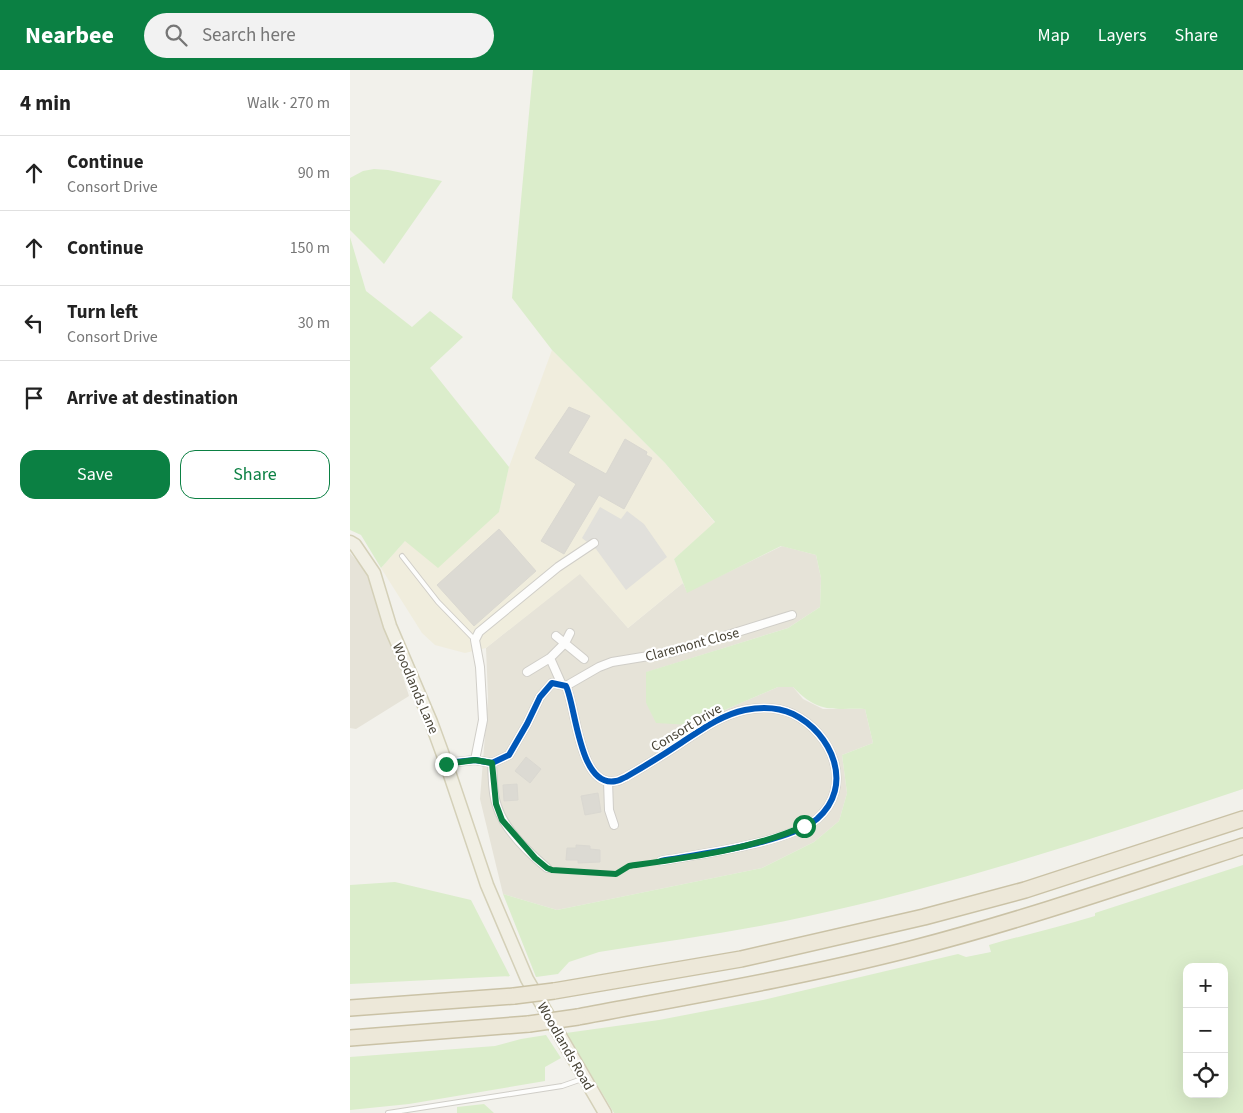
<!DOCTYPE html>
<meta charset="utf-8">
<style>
:root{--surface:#fff;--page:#f2f2f2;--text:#222;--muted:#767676;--line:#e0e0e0;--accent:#0b8043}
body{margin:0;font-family:"Source Sans 3",sans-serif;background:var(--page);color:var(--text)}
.controls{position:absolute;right:15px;bottom:15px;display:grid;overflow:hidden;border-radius:10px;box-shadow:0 5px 20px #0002}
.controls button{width:45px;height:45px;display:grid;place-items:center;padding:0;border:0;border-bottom:1px solid var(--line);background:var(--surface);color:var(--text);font:25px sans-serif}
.stop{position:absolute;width:15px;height:15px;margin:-11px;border:4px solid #0b8043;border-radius:50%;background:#fff}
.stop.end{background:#0b8043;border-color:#fff;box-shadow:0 1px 5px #0008}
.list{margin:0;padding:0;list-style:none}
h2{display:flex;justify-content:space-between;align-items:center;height:65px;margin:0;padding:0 20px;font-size:21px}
h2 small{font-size:16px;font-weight:400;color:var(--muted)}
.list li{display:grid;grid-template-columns:32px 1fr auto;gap:15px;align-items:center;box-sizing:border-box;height:75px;padding:0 20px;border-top:1px solid var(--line)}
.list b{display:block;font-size:19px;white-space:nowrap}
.list p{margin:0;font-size:16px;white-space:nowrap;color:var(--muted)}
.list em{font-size:16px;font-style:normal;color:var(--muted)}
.actions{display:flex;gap:10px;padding:15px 20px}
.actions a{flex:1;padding:11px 0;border:1px solid var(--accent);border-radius:15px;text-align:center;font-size:18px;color:var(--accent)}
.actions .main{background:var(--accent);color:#fff}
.icon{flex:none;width:28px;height:28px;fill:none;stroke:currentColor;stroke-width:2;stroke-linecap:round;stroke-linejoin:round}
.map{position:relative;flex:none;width:893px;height:1043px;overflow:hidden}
header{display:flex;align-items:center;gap:30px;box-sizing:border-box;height:70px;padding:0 25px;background:var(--accent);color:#fff}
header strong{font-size:24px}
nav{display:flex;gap:28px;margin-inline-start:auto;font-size:18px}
.search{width:350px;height:45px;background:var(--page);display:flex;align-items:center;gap:12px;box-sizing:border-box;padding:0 18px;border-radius:28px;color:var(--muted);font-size:19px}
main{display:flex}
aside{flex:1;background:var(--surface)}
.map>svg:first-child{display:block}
.residential{fill:#e6e3d8}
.education{fill:#f0eddd}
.green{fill:#dbedcb;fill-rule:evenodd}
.parking{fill:#e1e0db}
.building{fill:#dcdad3;stroke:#dad8d1}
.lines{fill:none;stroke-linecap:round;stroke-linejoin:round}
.service-casing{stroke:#d0cec8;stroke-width:6}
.minor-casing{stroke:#d0cec8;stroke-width:10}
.primary-casing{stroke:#d4d0b8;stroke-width:15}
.motorway-casing{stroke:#cac2a6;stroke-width:18}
.path{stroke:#d2d1ca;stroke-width:2;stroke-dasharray:2.5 2.5;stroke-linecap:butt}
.service{stroke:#fdfdfc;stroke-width:4}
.minor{stroke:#fdfdfc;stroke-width:8}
.primary{stroke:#f1efe4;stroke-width:12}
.motorway{stroke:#ede8d9;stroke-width:15}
.motorway-bridge-casing{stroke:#cac2a6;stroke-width:18;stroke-linecap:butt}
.motorway-bridge{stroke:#ede8d9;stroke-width:15}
.cycleway-casing{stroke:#fff;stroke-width:9}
.cycleway{stroke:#0057b8;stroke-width:6}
.route{stroke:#0b8043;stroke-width:6}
.labels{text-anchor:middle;stroke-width:4.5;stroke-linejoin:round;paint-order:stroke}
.street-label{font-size:14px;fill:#484437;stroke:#fff}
</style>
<header>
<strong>Nearbee</strong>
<div class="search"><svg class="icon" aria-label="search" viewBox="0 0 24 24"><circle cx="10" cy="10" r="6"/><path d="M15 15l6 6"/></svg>Search here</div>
<nav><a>Map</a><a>Layers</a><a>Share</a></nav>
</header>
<main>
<aside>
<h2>4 min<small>Walk · 270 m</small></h2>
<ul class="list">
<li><svg class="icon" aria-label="ahead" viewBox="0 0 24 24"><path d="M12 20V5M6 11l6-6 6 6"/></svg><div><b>Continue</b><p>Consort Drive</p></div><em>90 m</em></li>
<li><svg class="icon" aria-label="ahead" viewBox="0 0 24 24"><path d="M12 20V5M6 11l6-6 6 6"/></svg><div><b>Continue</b></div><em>150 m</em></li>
<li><svg class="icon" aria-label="left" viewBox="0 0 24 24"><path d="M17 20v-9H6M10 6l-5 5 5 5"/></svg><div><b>Turn left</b><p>Consort Drive</p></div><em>30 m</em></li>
<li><svg class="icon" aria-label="arrive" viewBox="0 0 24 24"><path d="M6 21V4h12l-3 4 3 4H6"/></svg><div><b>Arrive at destination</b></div></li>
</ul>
<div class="actions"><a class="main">Save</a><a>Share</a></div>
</aside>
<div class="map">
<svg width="893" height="1043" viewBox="0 0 893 1043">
<rect width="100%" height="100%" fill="#f2f1eb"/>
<path class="residential" d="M 432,476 L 466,485 L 471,508 L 470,537 L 438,558 L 297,602 L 296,633 L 340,655 L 428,617 L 443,617 L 453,629 L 473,639 L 515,639 L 523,673 L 492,685 L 497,723 L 489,751 L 464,772 L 412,798 L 207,840 L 153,824 L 130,729 L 138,627 L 136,578 L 230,503 L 278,558 L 333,513 L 337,522 Z
M 0,483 L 21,507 L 59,626 L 6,659 L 0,658 Z"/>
<path class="education" d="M 202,280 L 315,393 L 365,453 L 324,489 L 333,513 L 278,558 L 230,504 L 136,578 L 115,583 L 85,575 L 72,563 L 31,498 L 55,471 L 149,442 L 159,397 Z"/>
<path class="green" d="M 183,0 L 893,0 L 893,719 C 749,767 603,815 454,847 C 386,862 317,871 249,882 L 219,892 L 208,904 L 186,907 L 153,824 L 207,840 L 412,798 L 464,772 L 489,751 L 497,723 L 492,685 L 523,673 L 515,639 C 481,638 469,644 443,617 L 428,617 L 340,655 L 306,653 L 296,633 L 296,602 L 438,558 L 470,537 L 471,508 L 466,485 L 431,476 L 337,523 L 324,489 L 365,452 L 315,393 L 202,280 L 162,228 Z
M 24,99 L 38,100 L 92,111 L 34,194 L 0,160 L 0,108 L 13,101 Z
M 0,167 L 16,221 L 62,257 L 80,241 L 113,267 L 80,298 L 159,397 L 149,442 L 88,498 L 55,471 L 31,498 L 11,465 L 0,460 Z
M 893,795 L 893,1043 L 264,1043 L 216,963 L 309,950 L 413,930 L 608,884 L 616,887 L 641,882 L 639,875 C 674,865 710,857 745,846 L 745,843 ZM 837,897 L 874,897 L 874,1024 L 837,1024 Z
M 45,812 L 121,830 L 160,906 L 0,914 L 0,815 Z
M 196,965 L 211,988 L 195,997 L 195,1011 L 59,1034 L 0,1040 L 0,987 L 145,976 L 171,969 Z
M 134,1034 L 144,1043 L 107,1043 L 107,1037 Z"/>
<path class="parking" d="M 250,437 L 271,449 L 277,441 L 294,454 L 317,487 L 276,520 L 246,479 L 232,468 Z"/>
<path class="building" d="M 219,337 L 240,346 L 218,383 L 256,404 L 275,369 L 297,382 L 296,385 L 302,388 L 274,439 L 249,425 L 214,484 L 191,471 L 226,414 L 185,388 Z
M 149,459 L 186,501 L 124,556 L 87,515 Z
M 176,687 L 191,699 L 180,713 L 165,701 Z
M 167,714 L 168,730 L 154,731 L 153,715 Z
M 248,723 L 251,742 L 235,745 L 231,726 Z
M 226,775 L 240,776 L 240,779 L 250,780 L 250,792 L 228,793 L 228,790 L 216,790 L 217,778 L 226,778 Z"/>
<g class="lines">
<defs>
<path id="service" d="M 52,486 L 88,532 L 125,570
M 38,1043 L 212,1016 L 232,1009"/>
<path id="minor" d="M 206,566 L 234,589
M 200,588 L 215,573 L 220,563
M 177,602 L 200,588 L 212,615
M 216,616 L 249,597 L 262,592 L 323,582 L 442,545
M 125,690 L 133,650 L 130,597 L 125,570 L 129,562 L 208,497 L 244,473
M 96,693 L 125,690 L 142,693 L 159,685 L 177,654 L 190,627 L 202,613 L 216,616 C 226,636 229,719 266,711 C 269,711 273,708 276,707 C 295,696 313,685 331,673 C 351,660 371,645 395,640 C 410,637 428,637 443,644 C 482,663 505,716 467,749 C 438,773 350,784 311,791
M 142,693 C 143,707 142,723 147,736 C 154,759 179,783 197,798
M 258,711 L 259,740 L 264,755"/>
<path id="primary" d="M 0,472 L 5,475 L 24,503 L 40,556 L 81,652 L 96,693 L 137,815 L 177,909 L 255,1043"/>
<path id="motorway" d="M 204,921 L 391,889 L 574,847 L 675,820 L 893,749
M 0,938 L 164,926
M 228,947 C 340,926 452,907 561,879 C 673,850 783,812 893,776
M 0,968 L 179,954"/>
</defs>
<use href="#service" class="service-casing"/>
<use href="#minor" class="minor-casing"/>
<use href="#primary" class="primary-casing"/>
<use href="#motorway" class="motorway-casing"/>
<path class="path" d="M 206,800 L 266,804 L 279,796 L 304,792"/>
<use href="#service" class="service"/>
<use href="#minor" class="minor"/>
<use href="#primary" class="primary"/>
<use href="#motorway" class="motorway"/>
<defs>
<path id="motorway-bridge" d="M 164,926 L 204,921
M 179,954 L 228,947"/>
</defs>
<use href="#motorway-bridge" class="motorway-bridge-casing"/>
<use href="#motorway-bridge" class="motorway-bridge"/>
<defs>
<path id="cycleway" d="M 96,693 L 125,690 L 142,693 L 159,685 L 177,654 L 190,627 L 202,613 L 216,616 C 226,636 229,719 266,711 C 269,711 273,708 276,707 C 295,696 313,685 331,673 C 351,660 371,645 395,640 C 410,637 428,637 443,644 C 482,663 505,716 467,749 C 438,773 350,784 311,791"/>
</defs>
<use href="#cycleway" class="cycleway-casing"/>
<use href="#cycleway" class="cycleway"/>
</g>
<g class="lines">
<path class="route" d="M 96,694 L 125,690 L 142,693 L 146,734 L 152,750 L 185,788 L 197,798 L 202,800 L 266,804 L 279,796 C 336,788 401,780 454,756"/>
</g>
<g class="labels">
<g class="street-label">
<text transform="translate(342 574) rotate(-15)" y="5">Claremont Close</text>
<text transform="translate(66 618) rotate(67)" y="5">Woodlands Lane</text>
<text transform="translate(336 657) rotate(-31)" y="5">Consort Drive</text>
<text transform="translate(216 976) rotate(60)" y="5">Woodlands Road</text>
</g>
</g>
</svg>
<div class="controls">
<button>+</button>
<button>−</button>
<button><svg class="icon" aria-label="locate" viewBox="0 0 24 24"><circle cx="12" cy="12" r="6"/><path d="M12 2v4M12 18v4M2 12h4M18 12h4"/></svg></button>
</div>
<div class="stop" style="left:454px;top:756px"></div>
<div class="stop end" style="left:96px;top:694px"></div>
</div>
</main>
